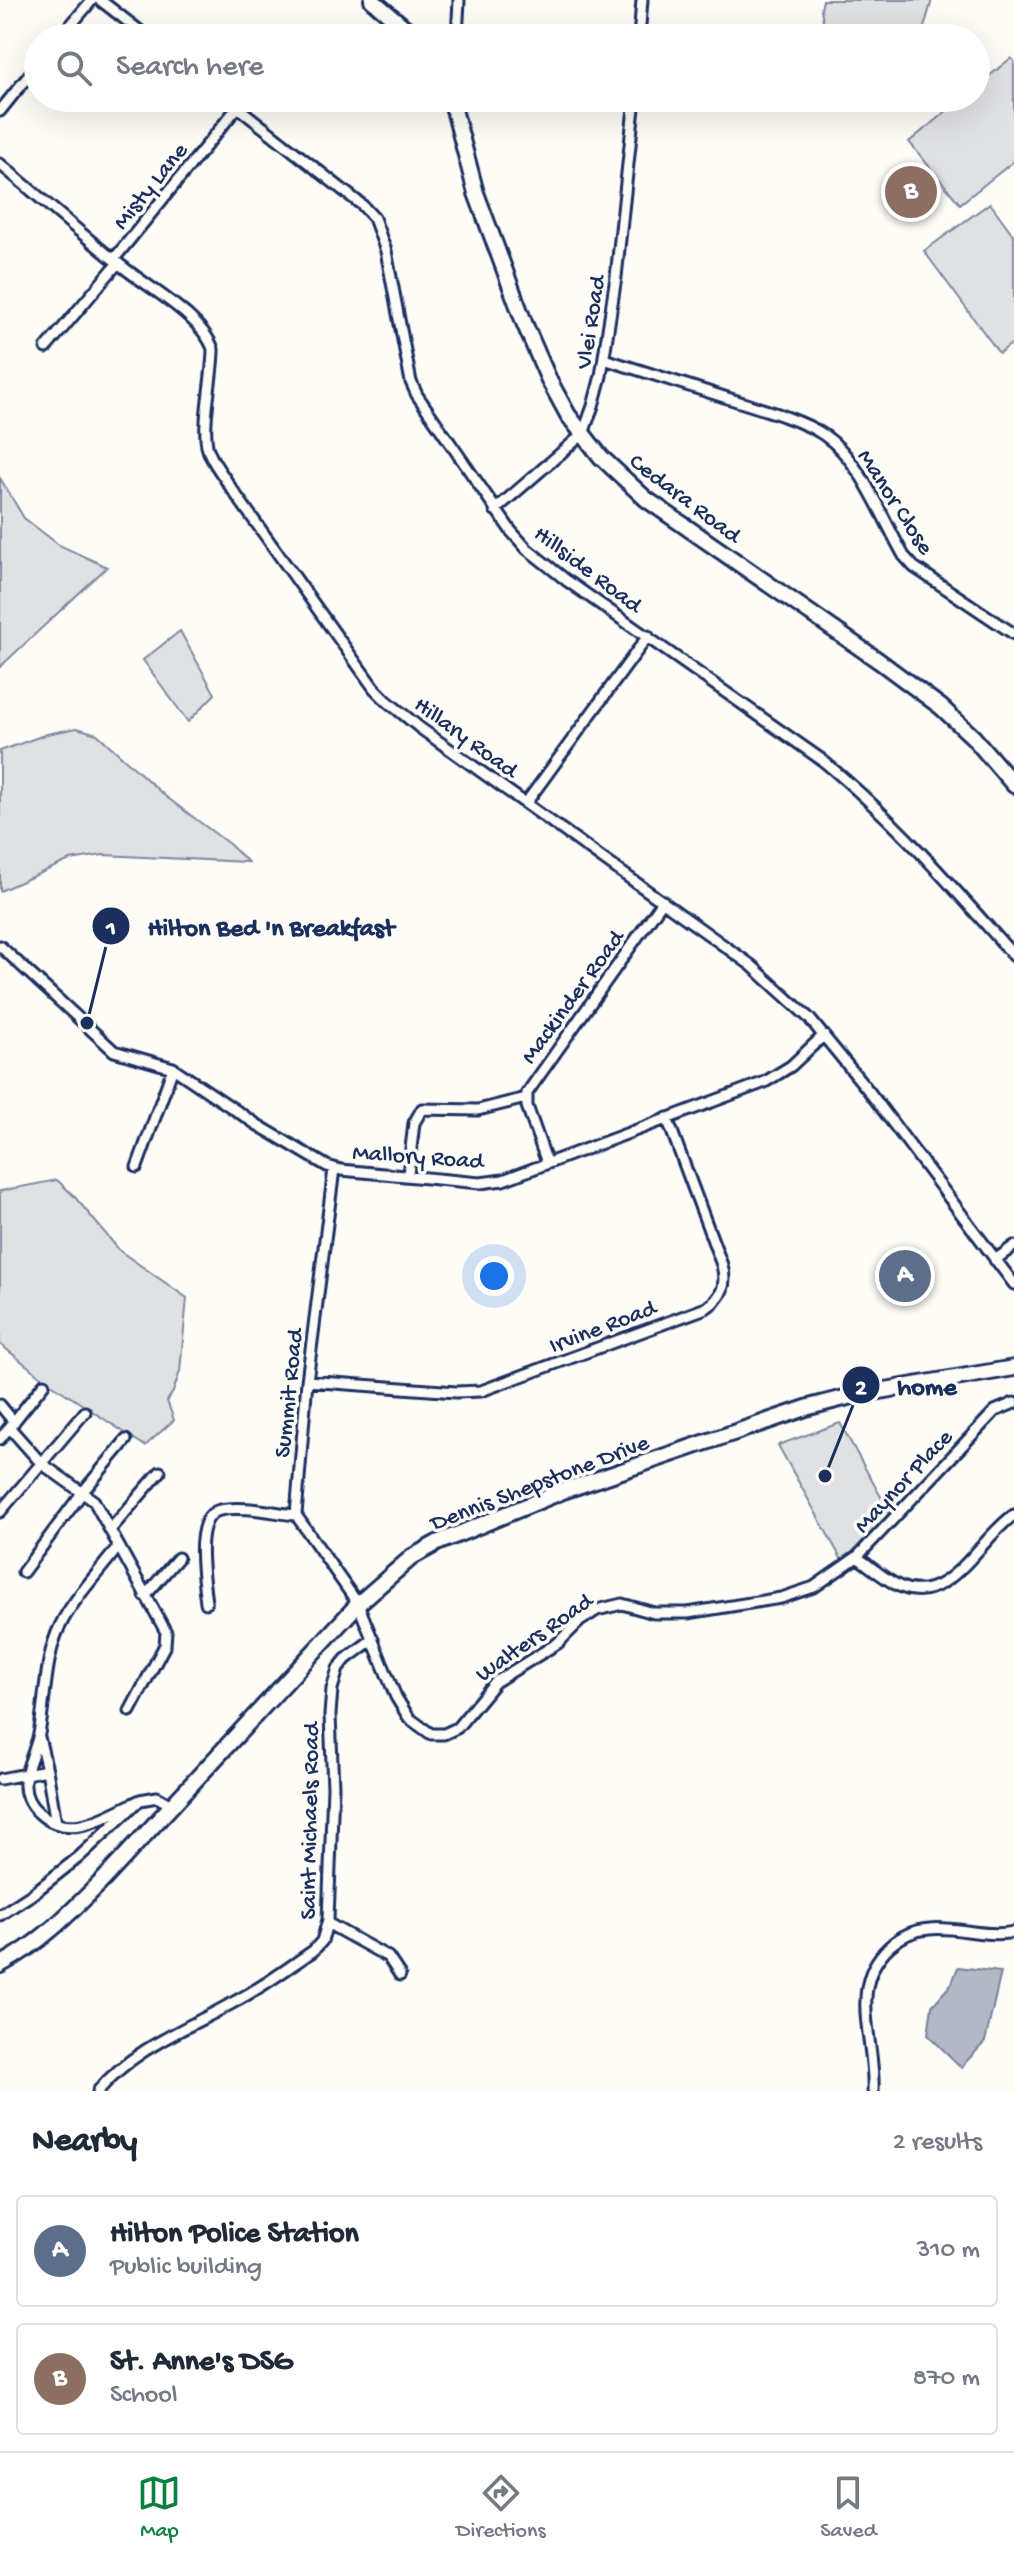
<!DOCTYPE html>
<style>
:root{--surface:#fff;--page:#f2f2f3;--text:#1f2937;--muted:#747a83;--line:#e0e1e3;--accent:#0b8043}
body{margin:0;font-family:"Gochi Hand",sans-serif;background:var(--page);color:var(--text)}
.you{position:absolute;left:494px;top:1276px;width:28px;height:28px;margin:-20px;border:6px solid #fff;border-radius:50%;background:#1a73e8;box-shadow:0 0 0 12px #1a73e833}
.badge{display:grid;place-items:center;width:52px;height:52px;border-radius:50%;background:var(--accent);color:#fff;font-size:26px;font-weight:700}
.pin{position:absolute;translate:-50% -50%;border:4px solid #fff;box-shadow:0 2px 8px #0006}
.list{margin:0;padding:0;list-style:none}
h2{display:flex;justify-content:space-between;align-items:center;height:104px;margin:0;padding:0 32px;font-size:34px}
h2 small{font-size:26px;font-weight:400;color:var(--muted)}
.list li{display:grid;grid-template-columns:52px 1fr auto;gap:24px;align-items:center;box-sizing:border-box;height:112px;margin:0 16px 16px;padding:0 16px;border:2px solid var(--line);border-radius:8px}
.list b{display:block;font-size:30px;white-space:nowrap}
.list p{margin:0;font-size:26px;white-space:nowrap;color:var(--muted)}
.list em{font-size:26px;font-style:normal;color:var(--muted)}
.icon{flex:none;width:44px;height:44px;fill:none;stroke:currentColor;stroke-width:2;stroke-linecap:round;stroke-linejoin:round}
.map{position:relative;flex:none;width:1014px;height:2091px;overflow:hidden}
.search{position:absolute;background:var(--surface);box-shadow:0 8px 32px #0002;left:24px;right:24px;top:24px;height:88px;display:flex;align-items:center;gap:20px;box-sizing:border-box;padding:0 28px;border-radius:44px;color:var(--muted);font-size:30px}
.sheet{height:360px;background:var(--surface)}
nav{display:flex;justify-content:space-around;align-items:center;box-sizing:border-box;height:112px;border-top:2px solid var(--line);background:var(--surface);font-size:22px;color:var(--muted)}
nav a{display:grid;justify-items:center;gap:4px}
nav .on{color:var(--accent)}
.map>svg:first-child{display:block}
.green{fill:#e0e1e3;stroke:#7e88a0;stroke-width:2}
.water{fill:#b3b8c5;stroke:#76819c;stroke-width:2}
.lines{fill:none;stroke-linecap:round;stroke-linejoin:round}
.street-casing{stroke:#1b2f5e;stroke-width:15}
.secondary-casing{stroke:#1b2f5e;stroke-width:20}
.street{stroke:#fdfcf7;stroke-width:9}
.secondary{stroke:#fdfcf7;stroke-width:14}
.labels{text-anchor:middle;stroke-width:7;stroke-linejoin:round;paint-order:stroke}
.street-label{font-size:24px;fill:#1b2f5e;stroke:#fdfcf7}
.leader{fill:none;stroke:#1b2f5e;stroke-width:3}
.callout-dot{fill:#1b2f5e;stroke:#fdfcf7;stroke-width:3}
.mark-label{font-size:24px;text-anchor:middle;font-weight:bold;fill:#fff}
.callout-label{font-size:26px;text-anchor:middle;font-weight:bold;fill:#1b2f5e;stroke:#fdfcf7;stroke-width:7;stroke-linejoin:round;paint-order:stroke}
</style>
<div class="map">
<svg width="1014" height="2091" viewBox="0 0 1014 2091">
<rect width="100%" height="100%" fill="#fdfcf7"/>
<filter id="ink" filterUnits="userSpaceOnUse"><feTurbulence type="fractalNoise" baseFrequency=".0125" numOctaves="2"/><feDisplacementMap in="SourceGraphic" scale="16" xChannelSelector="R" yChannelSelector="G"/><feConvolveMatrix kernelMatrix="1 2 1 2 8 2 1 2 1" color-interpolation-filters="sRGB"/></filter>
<g filter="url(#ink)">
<path class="green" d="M 823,0 L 932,0 L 921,38 L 826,38 L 821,9 Z
M 1011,58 L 1014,61 L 1014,161 L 960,204 L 909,142 L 962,98 L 976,98 L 976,87 Z
M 990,203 L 1014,236 L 1014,342 L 999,353 L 924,251 Z
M 0,478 L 24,518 L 59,545 L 107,567 L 0,667 Z
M 180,631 L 215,694 L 188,722 L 143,660 Z
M 77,728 L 97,734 L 165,796 L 229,844 L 248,862 L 103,855 L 70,860 L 0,891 L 0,751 L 47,734 Z
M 57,1180 L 74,1196 L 120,1251 L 187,1298 L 180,1371 L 173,1392 L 167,1401 L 174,1420 L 145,1446 L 45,1380 L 0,1344 L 0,1191 Z
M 840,1423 L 890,1513 L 843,1562 L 778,1445 Z"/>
<path class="water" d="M 958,1967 L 1001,1972 L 985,2042 L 961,2067 L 928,2035 L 932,2006 L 952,1983 Z"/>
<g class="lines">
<defs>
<path id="street" d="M 100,0 L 149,38
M 60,38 L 92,0
M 457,38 L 459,0
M 639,38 L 642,0
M 226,98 L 362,205 L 374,218 L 386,251 L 411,382 L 417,395 L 511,531 L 527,549 L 566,580 L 822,760 C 893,818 953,887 1014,956
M 570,98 L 635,104
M 0,111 L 38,64
M 0,164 C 41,198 81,234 123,267 C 149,288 202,317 213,349 C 213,377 202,421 207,446 C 210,460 222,473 229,485 L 374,688 L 387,701 L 420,728 L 751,965 L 809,1018 L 868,1090 L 1014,1284
M 114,259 L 245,98
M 46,348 L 118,263
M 604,359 L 778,414 C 794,420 810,425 824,435 C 861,460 882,518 904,556 L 914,567 L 1014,634
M 495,510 L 583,434 L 593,406 L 601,376 L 616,277 L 635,98
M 526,803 L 648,636
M 0,946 L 114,1051 L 173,1068 L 256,1124 L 327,1166 L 341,1170 L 480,1183 L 503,1180 L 765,1082 L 791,1066 L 824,1035
M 547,1163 L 527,1106 L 527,1093 L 663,901
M 137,1167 L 173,1068
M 334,1169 L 307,1381 L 296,1515 L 358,1604 L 396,1697 L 409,1718 L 431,1734 L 444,1734 L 457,1728 L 495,1682 L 558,1643 L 580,1621 L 597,1610 L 622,1604 L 654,1613 L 688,1613 L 781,1598 L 814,1587 L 857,1557 L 995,1411 L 1014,1403
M 408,1174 L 414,1123 L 422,1109 L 478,1110 L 526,1098
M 995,1260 L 1014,1246
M 307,1381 L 456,1392 L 481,1391 L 706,1308 C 723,1297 727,1284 722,1265 L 667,1118
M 0,1405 L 14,1422
M 10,1428 L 41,1463 L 94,1501 L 166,1632 L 165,1645 L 130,1711
M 0,1439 L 44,1384
M 0,1512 L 85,1412
M 110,1530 L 160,1472
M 118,1547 C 101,1570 72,1600 60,1626 C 46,1653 45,1697 40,1728 C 38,1746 27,1763 25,1781 C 24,1793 29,1805 39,1813 C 70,1842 108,1815 140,1800
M 857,1557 C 870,1566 884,1579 899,1586 C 948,1609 980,1537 1014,1515
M 23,1572 L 82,1493 L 126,1440
M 145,1596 L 178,1558
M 206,1603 C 204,1582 191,1516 220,1510 C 241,1505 275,1513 296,1515
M 39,1737 L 47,1770 L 56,1823
M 0,1779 L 47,1770
M 0,1915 L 31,1895 L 79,1857 L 140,1800 L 157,1797 L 171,1805
M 327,1923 L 388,1957 L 400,1975
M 98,2091 C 135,2047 187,2029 236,2001 C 263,1987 288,1968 313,1951 L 322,1941 L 328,1920 L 333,1787 L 330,1715 L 332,1689 L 338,1669 L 346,1659 L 373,1639
M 873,2091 C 876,2040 846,1986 890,1946 C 901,1936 914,1930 929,1929 C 957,1926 986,1938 1014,1932"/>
<path id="secondary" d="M 372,0 L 417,38
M 451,98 L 476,193 L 525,325 L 549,380 L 568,415 L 601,457 L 646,499 L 879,661 L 941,707 L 973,737 L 1014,785
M 0,1965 C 41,1943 71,1912 104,1879 L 358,1604 L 412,1557 L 437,1543 L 563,1491 L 809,1407 L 856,1395 L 1014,1368"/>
</defs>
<use href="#street" class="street-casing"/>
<use href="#secondary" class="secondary-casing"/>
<use href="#street" class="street"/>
<use href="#secondary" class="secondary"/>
</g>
</g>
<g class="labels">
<g class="street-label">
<text transform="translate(149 185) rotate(-51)" y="8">Misty Lane</text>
<text transform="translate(589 322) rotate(-81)" y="8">Vlei Road</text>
<text transform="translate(686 497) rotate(37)" y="8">Cedara Road</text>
<text transform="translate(897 501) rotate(57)" y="8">Manor Close</text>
<text transform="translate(589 568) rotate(37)" y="8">Hillside Road</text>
<text transform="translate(467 736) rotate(36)" y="8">Hillary Road</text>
<text transform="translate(571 996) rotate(-54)" y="8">Mackinder Road</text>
<text transform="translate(418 1155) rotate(4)" y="8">Mallory Road</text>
<text transform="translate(602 1325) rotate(-21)" y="8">Irvine Road</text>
<text transform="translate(287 1393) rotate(-84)" y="8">Summit Road</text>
<text transform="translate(902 1480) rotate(-47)" y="8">Maynor Place</text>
<text transform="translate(539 1481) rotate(-21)" y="8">Dennis Shepstone Drive</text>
<text transform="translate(533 1636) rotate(-35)" y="8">Walters Road</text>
<text transform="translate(308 1821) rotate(-89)" y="8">Saint Michaels Road</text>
</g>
</g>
<path class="leader" d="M87 1023L111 926M825 1476L861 1385"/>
<g class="callout-dot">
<circle cx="87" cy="1023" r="8"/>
<circle cx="825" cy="1476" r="8"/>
<circle cx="111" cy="926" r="20"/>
<circle cx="861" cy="1385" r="20"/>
</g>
<g class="mark-label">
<text x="111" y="934">1</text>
<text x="861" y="1394">2</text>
</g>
<g class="callout-label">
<text x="271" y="935">Hilton Bed 'n Breakfast</text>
<text x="927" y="1394">home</text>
</g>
</svg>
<div class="you"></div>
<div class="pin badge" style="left:905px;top:1276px;background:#5c6f8a">A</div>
<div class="pin badge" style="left:911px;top:192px;background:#8d6e63">B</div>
<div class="search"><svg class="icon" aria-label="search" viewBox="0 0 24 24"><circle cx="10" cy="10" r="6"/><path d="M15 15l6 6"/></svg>Search here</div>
</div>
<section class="sheet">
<h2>Nearby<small>2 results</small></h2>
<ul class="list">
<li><span class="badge" style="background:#5c6f8a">A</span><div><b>Hilton Police Station</b><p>Public building</p></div><em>310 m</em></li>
<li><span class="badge" style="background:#8d6e63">B</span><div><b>St. Anne's DSG</b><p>School</p></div><em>870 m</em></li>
</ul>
</section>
<nav>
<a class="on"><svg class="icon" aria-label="map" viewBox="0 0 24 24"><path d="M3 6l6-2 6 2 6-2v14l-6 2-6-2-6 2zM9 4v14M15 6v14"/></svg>Map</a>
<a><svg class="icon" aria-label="directions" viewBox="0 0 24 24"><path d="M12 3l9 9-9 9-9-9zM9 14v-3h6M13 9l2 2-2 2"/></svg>Directions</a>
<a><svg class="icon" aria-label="saved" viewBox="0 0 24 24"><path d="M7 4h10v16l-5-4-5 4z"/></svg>Saved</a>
</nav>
